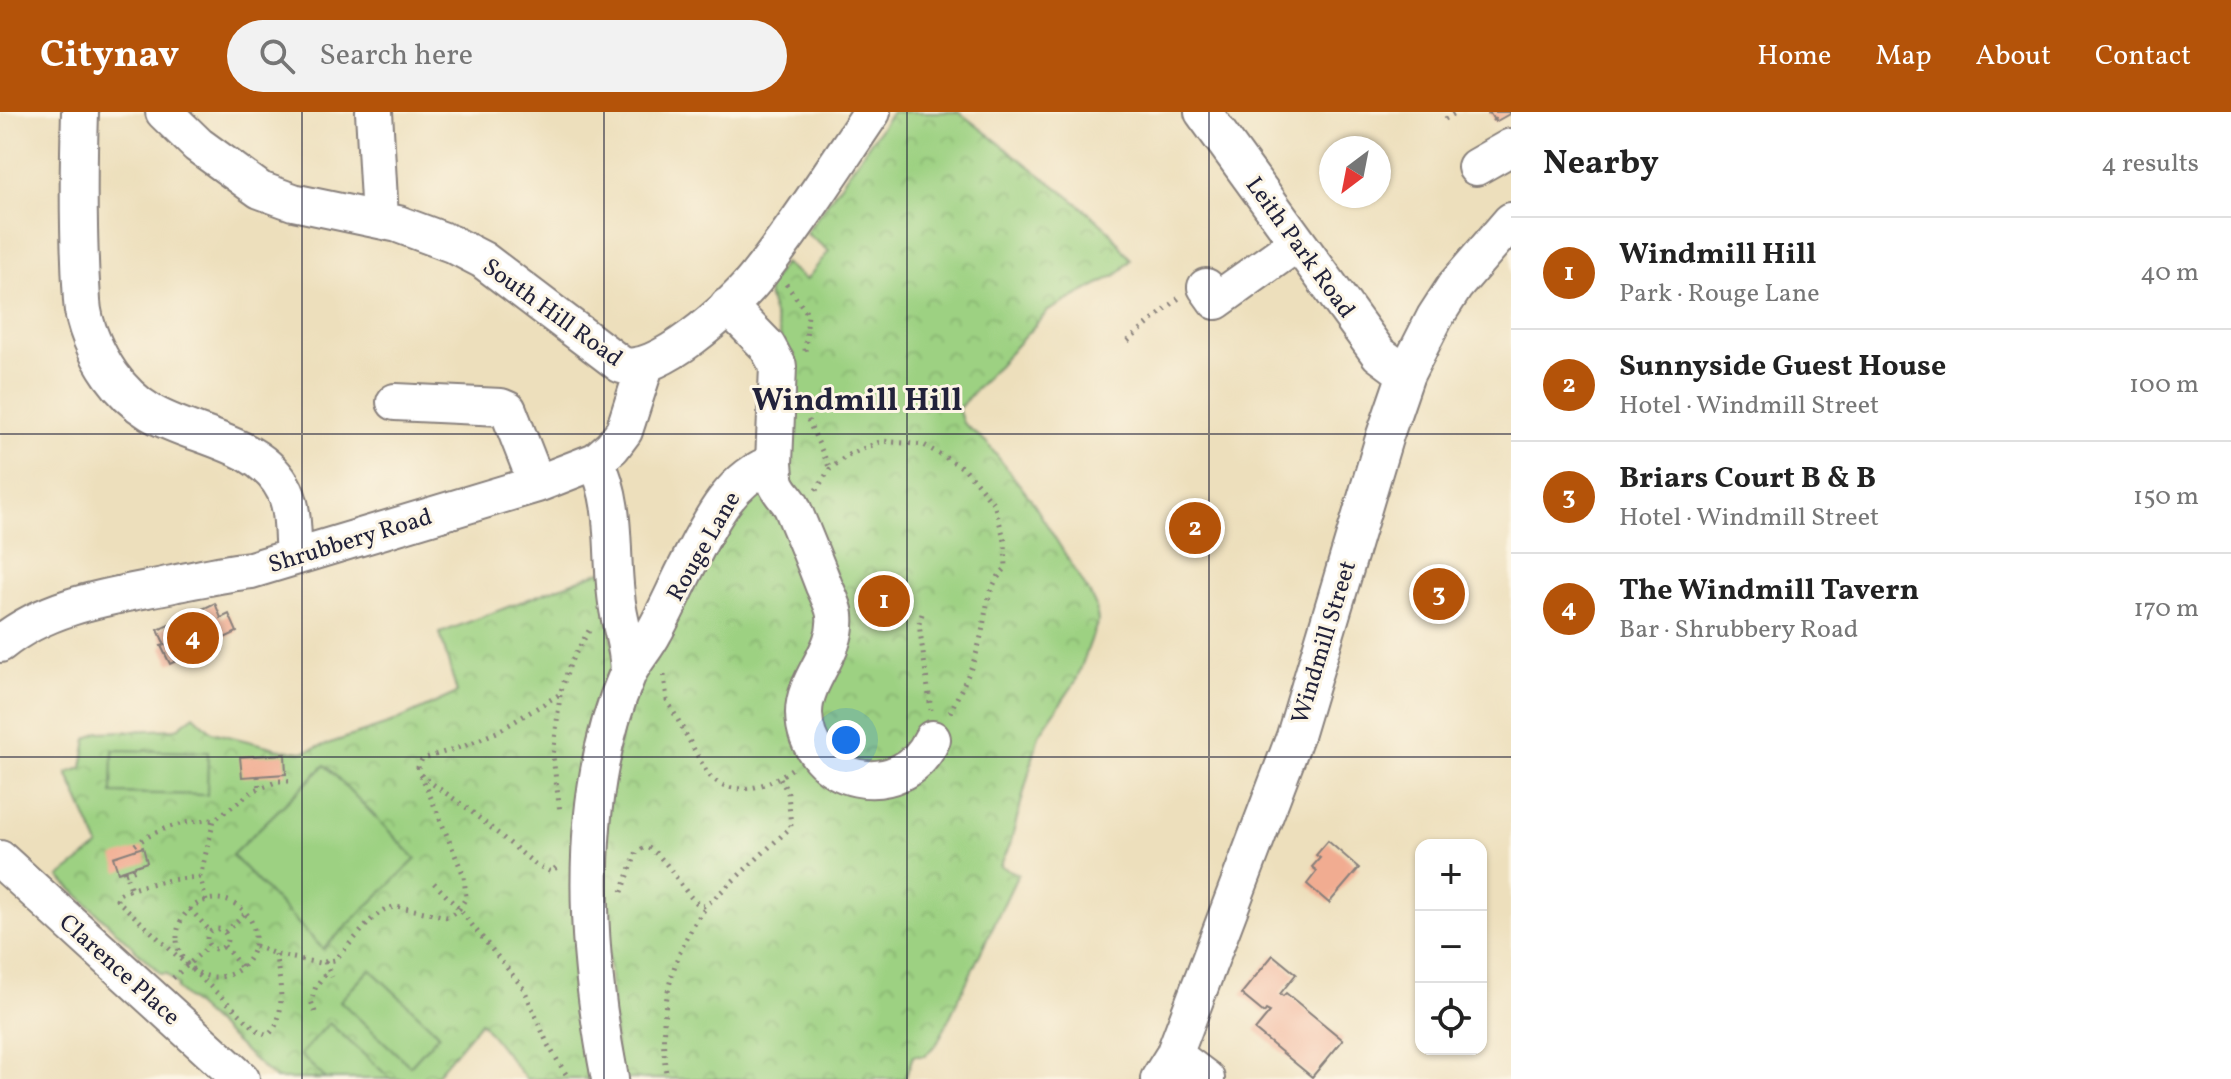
<!DOCTYPE html>
<meta charset="utf-8">
<style>
:root{--surface:#fff;--page:#f2f2f2;--text:#222;--muted:#767676;--line:#e0e0e0;--accent:#b45309}
body{margin:0;font-family:Vollkorn,serif;background:var(--page);color:var(--text)}
.controls{position:absolute;right:24px;bottom:24px;display:grid;overflow:hidden;border-radius:16px;box-shadow:0 2px 6px #0004}
.controls button{width:72px;height:72px;display:grid;place-items:center;padding:0;border:0;border-bottom:2px solid var(--line);background:var(--surface);color:var(--text);font:40px sans-serif}
.compass{position:absolute;left:1319px;top:24px;width:72px;height:72px;border-radius:50%;background:var(--surface);box-shadow:0 2px 6px #0004;rotate:212deg}
.you{position:absolute;left:846px;top:628px;width:28px;height:28px;margin:-20px;border:6px solid #fff;border-radius:50%;background:#1a73e8;box-shadow:0 0 0 12px #1a73e833}
.badge{display:grid;place-items:center;width:52px;height:52px;border-radius:50%;background:var(--accent);color:#fff;font-size:26px;font-weight:700}
.pin{position:absolute;translate:-50% -50%;border:4px solid #fff;box-shadow:0 2px 8px #0006}
.list{margin:0;padding:0;list-style:none}
h2{display:flex;justify-content:space-between;align-items:center;height:104px;margin:0;padding:0 32px;font-size:34px}
h2 small{font-size:26px;font-weight:400;color:var(--muted)}
.list li{display:grid;grid-template-columns:52px 1fr auto;gap:24px;align-items:center;box-sizing:border-box;height:112px;padding:0 32px;border-top:2px solid var(--line)}
.list b{display:block;font-size:30px;white-space:nowrap}
.list p{margin:0;font-size:26px;white-space:nowrap;color:var(--muted)}
.list em{font-size:26px;font-style:normal;color:var(--muted)}
.icon{flex:none;width:44px;height:44px;fill:none;stroke:currentColor;stroke-width:2;stroke-linecap:round;stroke-linejoin:round}
.map{position:relative;flex:none;width:1511px;height:967px;overflow:hidden}
header{display:flex;align-items:center;gap:48px;box-sizing:border-box;height:112px;padding:0 40px;background:var(--accent);color:#fff}
header strong{font-size:38px}
nav{display:flex;gap:44px;margin-inline-start:auto;font-size:28px}
.search{width:560px;height:72px;background:var(--page);display:flex;align-items:center;gap:20px;box-sizing:border-box;padding:0 28px;border-radius:44px;color:var(--muted);font-size:30px}
main{display:flex}
aside{flex:1;background:var(--surface)}
.map>svg:first-child{display:block}
.park{fill:url(#park-crowns);stroke:#607a5e;stroke-width:2}
.pitch{fill:#9dd182;stroke:#607a5e;stroke-width:2}
.building{fill:#f1ac91}
.lines{fill:none;stroke-linecap:round;stroke-linejoin:round}
.minor-casing{stroke:#88807c;stroke-width:40}
.path{stroke:#88807c;stroke-width:5;stroke-dasharray:2 6;stroke-linecap:butt}
.minor{stroke:#fff;stroke-width:36}
.grid{fill:none;stroke:#22223b;stroke-width:2;stroke-opacity:0.55}
.labels{text-anchor:middle;stroke-width:6;stroke-linejoin:round;paint-order:stroke}
.street-label{font-size:24px;fill:#22223b;stroke:#fcf5e5}
.district-label{font-size:32px;font-weight:bold;fill:#22223b;stroke:#fcf5e5}
</style>
<header>
<strong>Citynav</strong>
<div class="search"><svg class="icon" aria-label="search" viewBox="0 0 24 24"><circle cx="10" cy="10" r="6"/><path d="M15 15l6 6"/></svg>Search here</div>
<nav><a>Home</a><a>Map</a><a>About</a><a>Contact</a></nav>
</header>
<main>
<div class="map">
<svg width="1511" height="967" viewBox="0 0 1511 967">
<defs>
<pattern id="park-crowns" width="20" height="18" patternUnits="userSpaceOnUse" patternTransform="scale(2)"><rect width="20" height="18" fill="#9dd182"/><path d="M2 6a3 3 0 1 1 6 0M12 15a3 3 0 1 1 6 0" fill="none" stroke="#87b371"/></pattern>
</defs>
<rect width="100%" height="100%" fill="#fcf5e5"/>
<filter id="ink" filterUnits="userSpaceOnUse"><feTurbulence type="fractalNoise" baseFrequency=".0125" numOctaves="2"/><feDisplacementMap in="SourceGraphic" scale="16" xChannelSelector="R" yChannelSelector="G"/><feConvolveMatrix kernelMatrix="1 2 1 2 8 2 1 2 1" color-interpolation-filters="sRGB"/></filter>
<filter id="wash" filterUnits="userSpaceOnUse"><feTurbulence type="fractalNoise" baseFrequency=".006" numOctaves="4" result="noise"/><feDisplacementMap in="SourceGraphic" scale="32" xChannelSelector="R" yChannelSelector="G"/><feGaussianBlur stdDeviation="1.8" result="paint"/><feColorMatrix in="noise" values="0 0 0 0 0 0 0 0 0 0 0 0 0 0 0 0 0 1.4 0 .05"/><feComposite in="paint" operator="in"/></filter>
<g filter="url(#wash)">
<rect width="100%" height="100%" fill="#eddfbc"/>
<path class="park" d="M 892,0 L 959,0 L 1081,94 L 1109,119 L 1131,148 L 1118,162 L 1048,199 L 958,297 L 963,311 L 986,330 L 1030,386 L 1090,482 L 1096,495 L 1098,509 L 1076,569 L 1039,623 L 1010,733 L 1000,754 L 1018,762 L 938,930 L 925,944 L 913,944 L 905,967 L 618,967 L 600,734 L 626,592 L 752,372 L 784,236 L 768,183 L 768,174 L 784,151 L 806,168 L 829,139 L 806,121 Z
M 604,458 L 615,550 L 595,967 L 526,967 L 481,910 L 433,967 L 275,967 L 177,877 L 178,873 L 166,861 L 161,862 L 59,765 L 99,734 L 67,661 L 82,656 L 87,627 L 99,620 L 176,617 L 194,603 L 212,620 L 284,638 L 303,640 L 391,611 L 457,581 L 440,521 Z"/>
<path class="pitch" d="M 113,638 L 208,640 L 207,683 L 112,681 Z
M 325,653 L 416,747 L 323,837 L 232,743 Z
M 370,857 L 439,922 L 410,954 L 340,889 Z
M 329,911 L 391,967 L 326,967 L 300,943 Z"/>
<g id="blocks">
<path class="building" d="M 1489,0 L 1511,0 L 1511,1 L 1495,10 Z
M 215,491 L 221,506 L 229,502 L 237,520 L 170,552 L 161,534 L 165,533 L 158,518 Z
M 285,642 L 286,662 L 242,665 L 240,645 Z
M 1328,729 L 1359,756 L 1329,791 L 1307,772 L 1317,759 L 1312,755 L 1320,746 L 1316,743 Z
M 143,735 L 147,750 L 118,760 L 113,745 Z
M 1273,843 L 1296,862 L 1280,882 L 1283,884 L 1286,881 L 1343,928 L 1312,965 L 1255,918 L 1270,900 L 1266,898 L 1264,901 L 1241,882 Z"/>
</g>
</g>
<g filter="url(#ink)">
<use href="#blocks" fill-opacity="0" stroke="#88807c" stroke-width="2"/>
<g class="lines">
<defs>
<path id="minor" d="M 80,0 C 78,62 78,127 82,189 C 83,213 97,243 111,263 C 121,277 135,291 150,300 C 193,326 261,329 285,379 C 294,399 292,423 294,445
M 164,0 L 198,33 L 260,78 L 293,90 L 398,112 L 452,132 L 483,148 L 620,252 C 652,269 735,192 755,167 C 797,114 834,56 872,0
M 374,0 L 380,106
M 1203,0 L 1379,242 L 1406,262
M 1476,55 L 1511,35
M 1206,175 L 1216,189 L 1297,131
M 395,290 L 501,295 L 508,298 L 537,372
M 596,349 C 619,397 609,447 618,497 C 622,520 628,534 629,559
M 774,351 C 775,358 774,369 778,375 C 782,383 788,387 792,395 C 803,421 814,448 824,474 C 828,483 834,494 835,503 C 839,539 804,566 804,601 C 805,673 902,693 932,627
M 0,532 C 48,492 114,484 173,472 C 199,467 224,461 251,458 L 537,372 L 596,349 L 612,335 L 624,319 L 645,254
M 0,747 L 241,967
M 1174,943 L 1206,967
M 610,967 C 585,838 575,684 628,561 C 635,547 647,534 654,520 C 665,501 674,480 684,460 C 705,420 727,366 774,351 L 778,254 L 767,234 L 728,194
M 1159,967 L 1174,943 L 1295,624 L 1385,323 L 1406,262 L 1435,205 L 1455,174 L 1511,109"/>
</defs>
<use href="#minor" class="minor-casing"/>
<path class="path" d="M 1489,0 L 1496,11
M 1445,7 L 1457,0
M 786,172 L 808,202 L 805,239
M 1128,229 L 1179,186
M 808,308 L 830,357
M 816,378 L 830,357 L 848,343 L 882,329 L 924,333 L 965,357 L 994,392 L 1005,429 L 1006,456 C 984,477 987,505 979,532 C 973,557 959,580 949,603
M 922,502 L 919,512 L 931,598
M 664,563 L 667,588 L 707,661 C 732,689 768,675 794,655
M 560,583 L 553,645 L 560,700
M 420,663 L 467,696 L 535,752 L 551,760 L 559,753
M 258,664 L 259,676
M 135,733 C 159,715 184,709 214,708
M 124,758 L 131,777
M 125,761 L 136,757 L 135,755
M 200,765 C 172,767 145,771 119,782 L 117,788 L 258,919 L 268,923 C 288,907 280,865 275,842
M 434,771 L 459,797 L 524,877 L 548,933 L 569,967
M 622,780 L 637,739 L 646,735 C 669,744 688,793 704,794 L 710,790 L 791,715 L 788,681 L 780,666
M177 826a39 39 0 1 1 78 0a39 39 0 1 1-78 0Z
M 206,789 L 200,765 L 214,708 L 253,679 L 278,669 L 290,669
M 190,797 L 210,819
M207 827a10 10 0 1 1 20 0a10 10 0 1 1-20 0Z
M 225,820 L 246,801
M 224,834 L 242,856
M 255,834 L 278,843 L 319,851 L 335,848 L 373,806 L 384,798 L 396,794 L 447,805 L 459,797 L 466,786 L 464,764 L 418,655 L 422,647 L 464,634 L 497,620 L 560,582 L 571,549 L 590,517
M 325,850 L 332,865
M 173,866 L 209,834
M 315,900 L 311,889 L 316,874 L 328,858
M 667,967 C 657,906 668,844 707,794"/>
<use href="#minor" class="minor"/>
</g>
</g>
<path class="grid" d="M 302,0 L 302,967M 604,0 L 604,967M 907,0 L 907,967M 1209,0 L 1209,967M 0,322 L 1511,322M 0,645 L 1511,645"/>
<g class="labels">
<g class="street-label">
<text transform="translate(1301 135) rotate(54)" y="8">Leith Park Road</text>
<text transform="translate(553 200) rotate(36)" y="8">South Hill Road</text>
<text transform="translate(350 428) rotate(-17)" y="8">Shrubbery Road</text>
<text transform="translate(703 434) rotate(-60)" y="8">Rouge Lane</text>
<text transform="translate(1323 530) rotate(-73)" y="8">Windmill Street</text>
<text transform="translate(120 857) rotate(42)" y="8">Clarence Place</text>
</g>
<g class="district-label">
<text x="857" y="298">Windmill Hill</text>
</g>
</g>
</svg>
<div class="controls">
<button>+</button>
<button>−</button>
<button><svg class="icon" aria-label="locate" viewBox="0 0 24 24"><circle cx="12" cy="12" r="6"/><path d="M12 2v4M12 18v4M2 12h4M18 12h4"/></svg></button>
</div>
<svg class="compass" viewBox="-18 -18 36 36"><path d="M0-13l5 13h-10z" fill="#e53935"/><path d="M0 13l5-13h-10z" fill="#767676"/></svg>
<div class="you"></div>
<div class="pin badge" style="left:884px;top:489px">1</div>
<div class="pin badge" style="left:1195px;top:416px">2</div>
<div class="pin badge" style="left:1439px;top:482px">3</div>
<div class="pin badge" style="left:193px;top:526px">4</div>
</div>
<aside>
<h2>Nearby<small>4 results</small></h2>
<ul class="list">
<li><span class="badge">1</span><div><b>Windmill Hill</b><p>Park · Rouge Lane</p></div><em>40 m</em></li>
<li><span class="badge">2</span><div><b>Sunnyside Guest House</b><p>Hotel · Windmill Street</p></div><em>100 m</em></li>
<li><span class="badge">3</span><div><b>Briars Court B &amp; B</b><p>Hotel · Windmill Street</p></div><em>150 m</em></li>
<li><span class="badge">4</span><div><b>The Windmill Tavern</b><p>Bar · Shrubbery Road</p></div><em>170 m</em></li>
</ul>
</aside>
</main>
